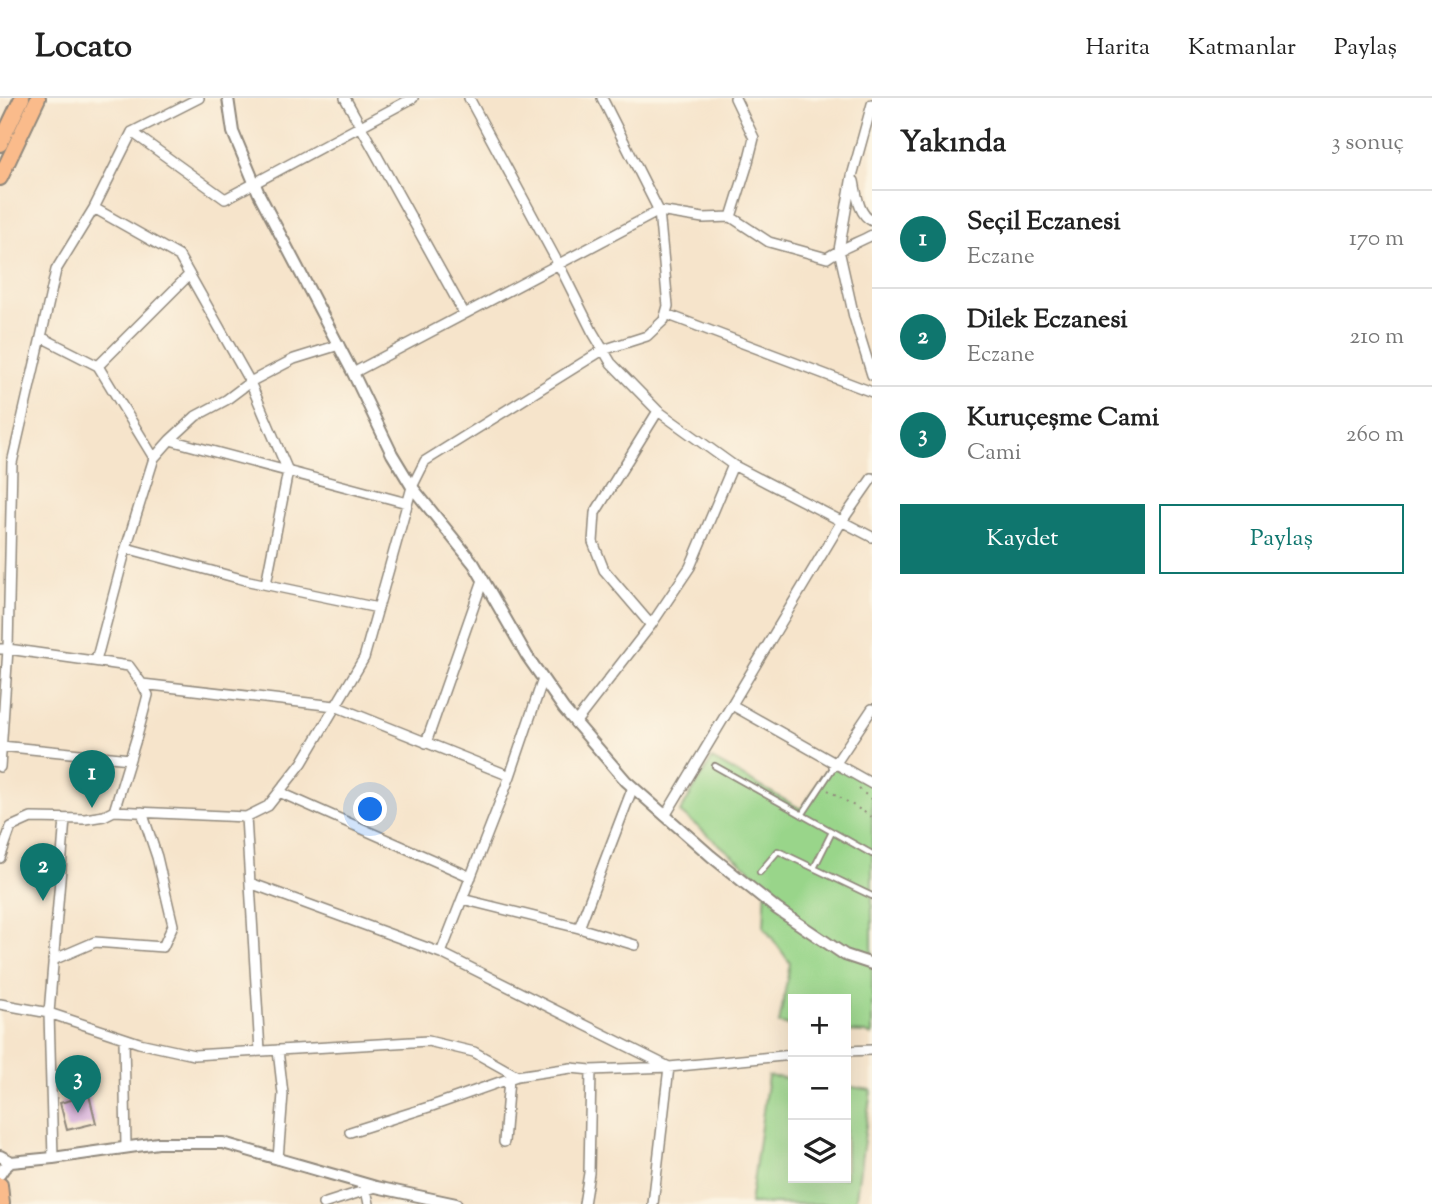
<!DOCTYPE html>
<html lang="tr">
<meta charset="utf-8">
<style>
:root{--surface:#fff;--page:#f2f2f2;--text:#222;--muted:#767676;--line:#e0e0e0;--accent:#0f766e}
body{margin:0;font-family:"Sorts Mill Goudy",serif;background:var(--page);color:var(--text)}
.controls{position:absolute;right:21px;bottom:21px;display:grid;overflow:hidden;border-radius:0px;box-shadow:0 7px 28px #0002}
.controls button{width:63px;height:63px;display:grid;place-items:center;padding:0;border:0;border-bottom:2px solid var(--line);background:var(--surface);color:var(--text);font:35px sans-serif}
.you{position:absolute;left:371px;top:712px;width:24px;height:24px;margin:-18px;border:5px solid #fff;border-radius:50%;background:#1a73e8;box-shadow:0 0 0 10px #1a73e833}
.badge{display:grid;place-items:center;width:46px;height:46px;border-radius:50%;background:var(--accent);color:#fff;font-size:23px;font-weight:700}
.pin{position:absolute;translate:-50% -58px;filter:drop-shadow(0 2px 4px #0008)}
.pin::after{content:'';position:absolute;top:37px;width:24px;height:21px;background:inherit;clip-path:polygon(0 0,100% 0,50% 100%)}
.list{margin:0;padding:0;list-style:none}
h2{display:flex;justify-content:space-between;align-items:center;height:91px;margin:0;padding:0 28px;font-size:30px}
h2 small{font-size:23px;font-weight:400;color:var(--muted)}
.list li{display:grid;grid-template-columns:46px 1fr auto;gap:21px;align-items:center;box-sizing:border-box;height:98px;padding:0 28px;border-top:2px solid var(--line)}
.list b{display:block;font-size:26px;white-space:nowrap}
.list p{margin:0;font-size:23px;white-space:nowrap;color:var(--muted)}
.list em{font-size:23px;font-style:normal;color:var(--muted)}
.actions{display:flex;gap:14px;padding:21px 28px}
.actions a{flex:1;padding:16px 0;border:2px solid var(--accent);border-radius:0px;text-align:center;font-size:24px;color:var(--accent)}
.actions .main{background:var(--accent);color:#fff}
.icon{flex:none;width:38px;height:38px;fill:none;stroke:currentColor;stroke-width:2;stroke-linecap:round;stroke-linejoin:round}
.map{position:relative;flex:none;width:872px;height:1106px;overflow:hidden}
header{display:flex;align-items:center;gap:42px;box-sizing:border-box;height:98px;padding:0 35px;background:var(--surface);border-bottom:2px solid var(--line)}
header strong{font-size:33px}
nav{display:flex;gap:38px;margin-inline-start:auto;font-size:24px}
main{display:flex}
aside{flex:1;background:var(--surface)}
.map>svg:first-child{display:block}
.green{fill:#99d58a;stroke:#62805a;stroke-width:2}
.building{fill:#d4a8dc}
.lines{fill:none;stroke-linecap:round;stroke-linejoin:round}
.service-casing{stroke:#90887b;stroke-width:8}
.minor-casing{stroke:#90887b;stroke-width:12}
.tertiary-casing{stroke:#90887b;stroke-width:14}
.trunk-casing{stroke:#90887b;stroke-width:18}
.path{stroke:#90887b;stroke-width:2;stroke-dasharray:2 5;stroke-linecap:butt}
.service{stroke:#fff;stroke-width:4.5}
.minor{stroke:#fff;stroke-width:9}
.tertiary{stroke:#fff;stroke-width:10}
.trunk{stroke:#fabb8b;stroke-width:14}
</style>
<header>
<strong>Locato</strong>
<nav><a>Harita</a><a>Katmanlar</a><a>Paylaş</a></nav>
</header>
<main>
<div class="map">
<svg width="872" height="1106" viewBox="0 0 872 1106">
<rect width="100%" height="100%" fill="#fcf5e5"/>
<filter id="ink" filterUnits="userSpaceOnUse"><feTurbulence type="fractalNoise" baseFrequency=".0143" numOctaves="2"/><feDisplacementMap in="SourceGraphic" scale="14" xChannelSelector="R" yChannelSelector="G"/><feConvolveMatrix kernelMatrix="1 2 1 2 8 2 1 2 1" color-interpolation-filters="sRGB"/></filter>
<filter id="wash" filterUnits="userSpaceOnUse"><feTurbulence type="fractalNoise" baseFrequency=".00686" numOctaves="4" result="noise"/><feDisplacementMap in="SourceGraphic" scale="28" xChannelSelector="R" yChannelSelector="G"/><feGaussianBlur stdDeviation="1.57" result="paint"/><feColorMatrix in="noise" values="0 0 0 0 0 0 0 0 0 0 0 0 0 0 0 0 0 1.4 0 .05"/><feComposite in="paint" operator="in"/></filter>
<g filter="url(#wash)">
<rect width="100%" height="100%" fill="#f6e4cb"/>
<path class="green" d="M 712,661 L 801,711 L 833,665 L 872,687 L 872,938 L 866,935 L 846,934 L 846,901 L 793,901 L 793,928 L 779,926 L 790,865 L 764,829 L 766,785 L 680,714 Z
M 768,978 L 793,981 L 793,1080 L 846,1080 L 846,988 L 871,992 L 855,1106 L 750,1106 Z"/>
<g id="blocks">
<path class="building" d="M 89,997 L 96,1025 L 67,1032 L 60,1005 Z"/>
</g>
</g>
<g filter="url(#ink)">
<use href="#blocks" fill-opacity="0" stroke="#90887b" stroke-width="2"/>
<g class="lines">
<defs>
<path id="service" d="M 715,668 L 872,756
M 802,717 L 833,670
M 814,770 L 832,734
M 760,774 L 778,753 L 872,798"/>
<path id="minor" d="M 345,0 L 464,215
M 469,0 L 558,165 L 592,233 L 611,265 L 658,313 L 733,367 L 872,439
M 872,6 L 852,78 L 839,152 L 854,219 L 872,277
M 132,34 L 225,101 L 413,0
M 854,83 C 857,97 858,116 872,123
M 94,110 L 179,158 L 250,284 L 288,373 L 266,486
M 731,119 L 747,68 L 754,40 L 735,0
M 666,216 L 872,294
M 98,268 L 189,177
M 353,275 L 659,113 L 703,120 L 731,119 L 769,144 L 827,160 C 841,150 857,145 872,137
M 170,342 L 407,405
M 154,360 L 98,268 L 41,239 L 56,172 L 94,110 L 132,34 L 199,0
M 126,450 L 249,483 L 378,510
M 651,527 L 604,472 L 593,444 L 595,415 L 658,313
M 0,551 L 8,551 L 129,568 L 142,586 L 148,597 L 137,638 L 114,713 L 104,718 L 85,721 L 31,720 L 11,729 L 0,760
M 96,563 L 126,450 L 154,360 L 170,342 L 196,318 L 226,302 L 250,284 L 294,261 L 339,247
M 142,586 L 335,608 L 510,678
M 732,607 L 872,686
M 575,625 L 651,527 L 690,469 L 733,367
M 426,645 L 483,482
M 1,648 L 130,661
M 834,668 L 872,611
M 0,669 L 8,551 L 12,365 L 41,239
M 633,689 L 579,830 L 635,847
M 279,694 L 471,779
M 114,713 L 246,719 L 268,708 L 302,665 L 364,560 L 412,389 L 425,363 L 603,252 L 647,238 L 664,222 L 668,208 L 659,113 L 602,0
M 665,718 L 842,423 L 872,380
M 246,719 L 260,953
M 250,785 L 441,855 L 669,969 L 653,1106
M 462,801 L 579,830
M 441,855 L 510,678 L 543,581
M 53,862 L 95,844 L 163,849 L 173,827 L 157,759 L 142,714
M 0,906 L 49,915 L 139,945 L 194,957 L 428,943 L 474,954 L 517,978
M 124,940 L 126,1049
M 278,952 L 283,996 L 278,1061
M 846,953 L 872,952
M 350,1034 L 432,1008 L 517,978 L 571,970 L 591,972 L 669,969 L 793,957
M 504,1044 L 509,981
M 53,1060 L 49,915 L 65,721
M 365,1087 L 369,1106
M 323,1106 L 376,1089
M 584,1106 L 589,1075 L 591,972"/>
<path id="tertiary" d="M 228,0 L 233,34 L 259,96 L 353,275 L 392,356 L 412,389 L 474,466 L 527,558 L 564,611 L 626,683 L 711,758 L 777,811 L 845,857 L 872,866
M 0,1058 L 11,1064 L 53,1060 L 158,1045 L 223,1045 L 376,1089 L 456,1106
M 0,1076 L 4,1070 L 11,1064"/>
<path id="trunk" d="M 0,46 L 22,0
M 0,80 L 38,0
M 0,1087 L 2,1106"/>
</defs>
<use href="#service" class="service-casing"/>
<use href="#minor" class="minor-casing"/>
<use href="#tertiary" class="tertiary-casing"/>
<use href="#trunk" class="trunk-casing"/>
<path class="path" d="M 859,691 L 872,702
M 828,692 L 872,719"/>
<use href="#service" class="service"/>
<use href="#minor" class="minor"/>
<use href="#tertiary" class="tertiary"/>
<use href="#trunk" class="trunk"/>
</g>
</g>
</svg>
<div class="controls">
<button>+</button>
<button>−</button>
<button><svg class="icon" aria-label="layers" viewBox="0 0 24 24"><path d="M12 4l9 5-9 5-9-5zM3 14l9 5 9-5"/></svg></button>
</div>
<div class="you"></div>
<div class="pin badge" style="left:92px;top:710px">1</div>
<div class="pin badge" style="left:43px;top:803px">2</div>
<div class="pin badge" style="left:78px;top:1015px">3</div>
</div>
<aside>
<h2>Yakında<small>3 sonuç</small></h2>
<ul class="list">
<li><span class="badge">1</span><div><b>Seçil Eczanesi</b><p>Eczane</p></div><em>170 m</em></li>
<li><span class="badge">2</span><div><b>Dilek Eczanesi</b><p>Eczane</p></div><em>210 m</em></li>
<li><span class="badge">3</span><div><b>Kuruçeşme Cami</b><p>Cami</p></div><em>260 m</em></li>
</ul>
<div class="actions"><a class="main">Kaydet</a><a>Paylaş</a></div>
</aside>
</main>
